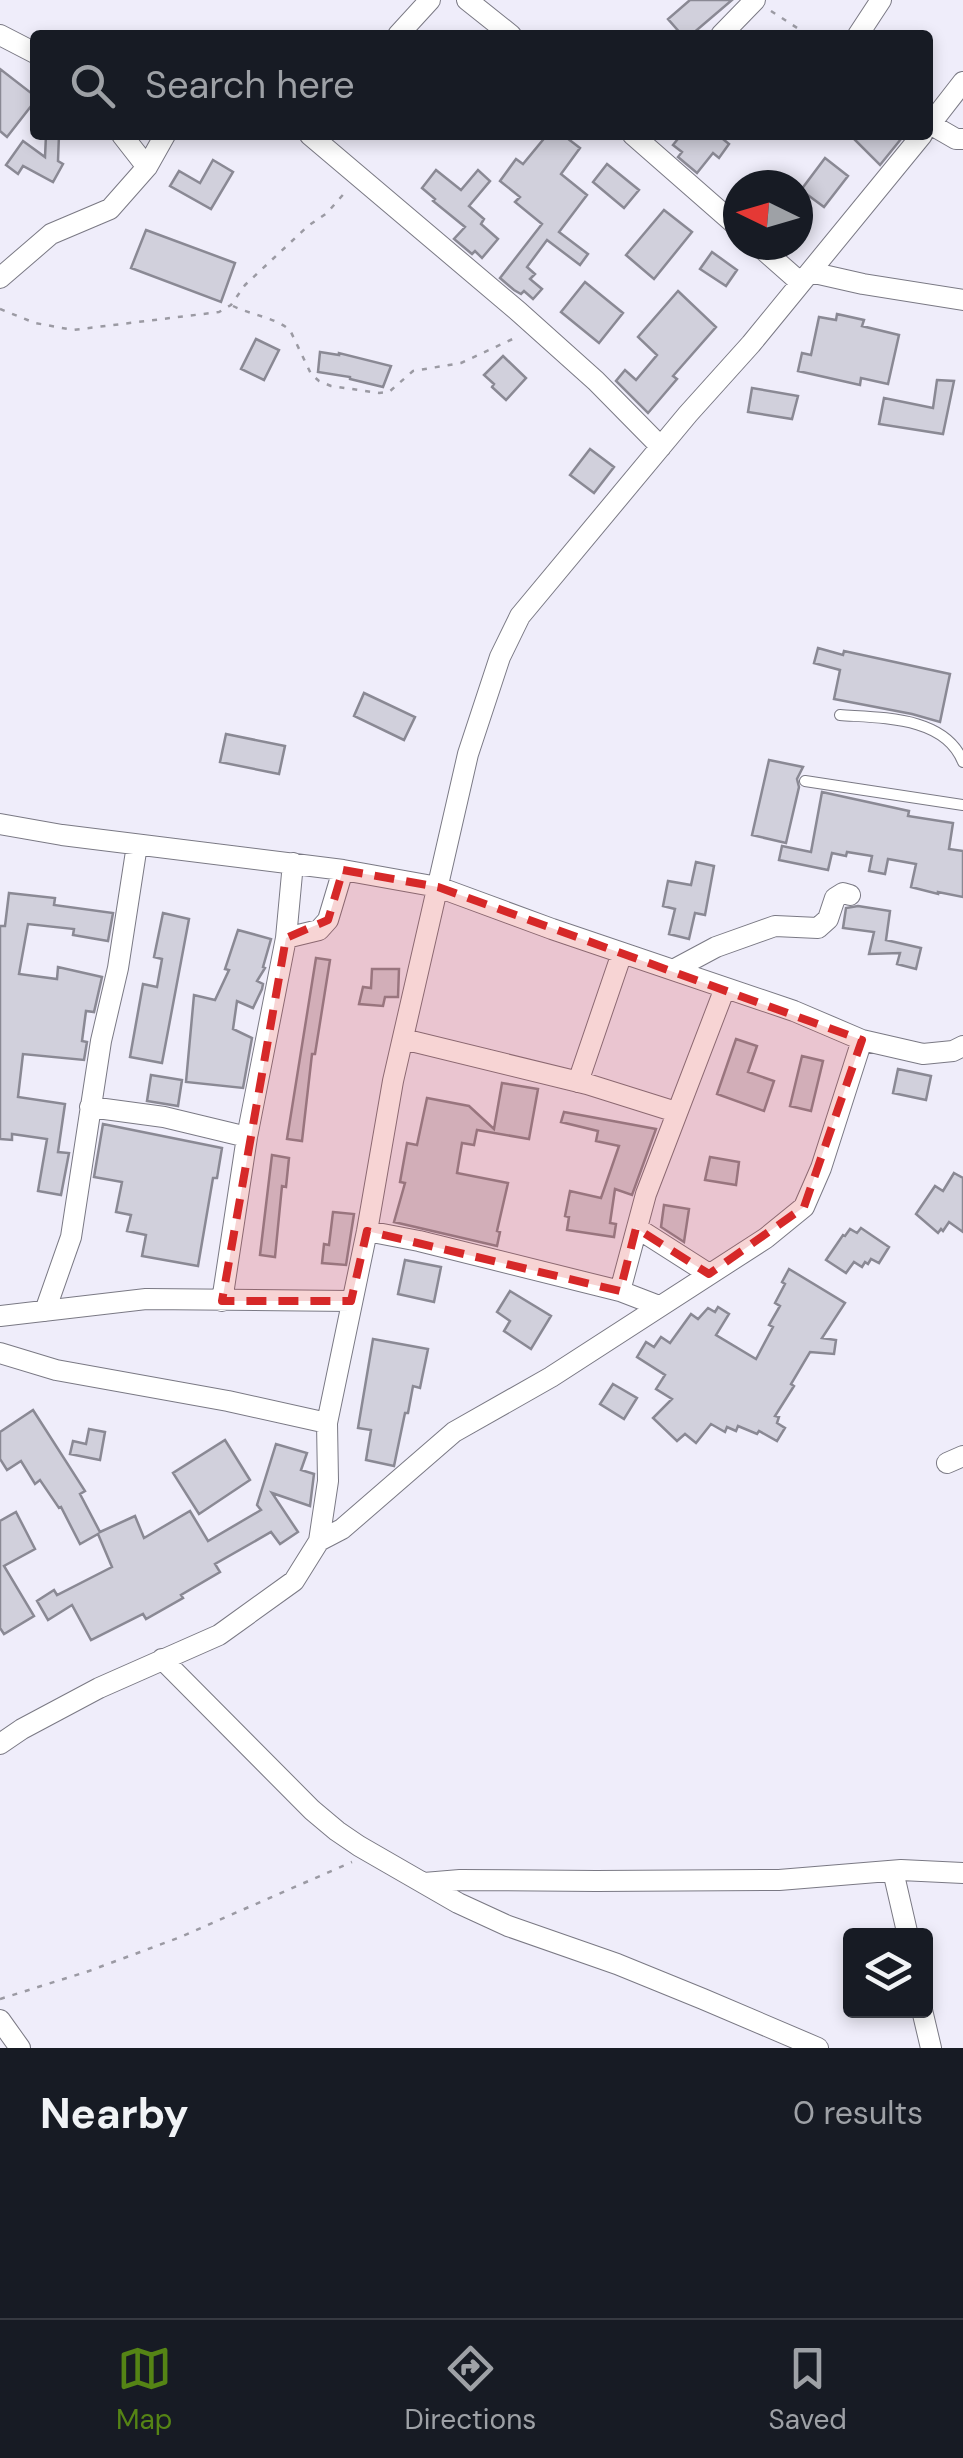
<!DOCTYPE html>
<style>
:root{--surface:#171b24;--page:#242831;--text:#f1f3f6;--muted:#9ea1a6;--line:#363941;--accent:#558415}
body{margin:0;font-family:"DM Sans",sans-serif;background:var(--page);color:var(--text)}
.controls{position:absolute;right:30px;bottom:30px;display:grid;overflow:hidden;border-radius:10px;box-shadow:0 5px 15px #0003}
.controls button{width:90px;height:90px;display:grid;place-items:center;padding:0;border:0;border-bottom:2px solid var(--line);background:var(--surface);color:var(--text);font:50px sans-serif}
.compass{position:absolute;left:723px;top:170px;width:90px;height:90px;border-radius:50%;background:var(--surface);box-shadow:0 5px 15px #0003;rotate:275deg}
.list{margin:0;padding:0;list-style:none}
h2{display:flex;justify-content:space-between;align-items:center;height:130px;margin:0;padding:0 40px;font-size:42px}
h2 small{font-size:32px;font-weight:400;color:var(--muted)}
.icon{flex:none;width:55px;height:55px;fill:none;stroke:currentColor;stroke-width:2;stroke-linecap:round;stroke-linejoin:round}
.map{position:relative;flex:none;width:963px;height:2048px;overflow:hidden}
.search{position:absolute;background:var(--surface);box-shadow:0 5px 15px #0003;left:30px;right:30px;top:30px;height:110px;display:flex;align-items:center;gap:25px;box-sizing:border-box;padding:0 35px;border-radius:10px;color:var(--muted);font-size:38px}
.sheet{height:270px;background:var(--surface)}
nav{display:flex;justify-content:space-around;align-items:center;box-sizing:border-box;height:140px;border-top:2px solid var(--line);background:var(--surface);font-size:28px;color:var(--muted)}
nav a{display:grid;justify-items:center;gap:5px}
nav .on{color:var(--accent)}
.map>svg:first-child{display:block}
.building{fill:#d1d0dc;stroke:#8a8994;stroke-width:2.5}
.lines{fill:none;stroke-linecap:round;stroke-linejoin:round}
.service-casing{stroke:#7a7984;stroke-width:12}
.minor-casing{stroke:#7a7984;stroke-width:22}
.path{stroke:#9b9aa3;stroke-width:2.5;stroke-dasharray:5 8;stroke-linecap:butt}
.service{stroke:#fff;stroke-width:10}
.minor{stroke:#fff;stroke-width:20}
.marked{fill:#d62828;fill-opacity:0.2;stroke:#d62828;stroke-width:8;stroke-dasharray:20 12;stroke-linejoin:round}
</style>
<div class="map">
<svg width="963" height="2048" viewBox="0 0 963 2048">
<rect width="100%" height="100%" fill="#efedfa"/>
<path class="building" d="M 690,0 L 732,0 L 691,35 L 682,35 L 668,19 Z
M 0,69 L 35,96 L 35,101 L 7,137 L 0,131 Z
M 46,135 L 59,135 L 58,161 L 63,164 L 53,182 L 23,166 L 18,174 L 6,165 L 23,141 L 45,157 Z
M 547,135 L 563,135 L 580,148 L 561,174 L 587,195 L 559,232 L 588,254 L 580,265 L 547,240 L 527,267 L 535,274 L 530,279 L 542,289 L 533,299 L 524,291 L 521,294 L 514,290 L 500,278 L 542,224 L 515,202 L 520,197 L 500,181 L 516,159 L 523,164 Z
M 681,135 L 718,135 L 729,144 L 719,158 L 713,153 L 697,173 L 678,157 L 682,152 L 673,145 Z
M 850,135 L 896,135 L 901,139 L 880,165 Z
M 825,158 L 848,176 L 824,207 L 801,190 Z
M 213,160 L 233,172 L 211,209 L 170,186 L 179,171 L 200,183 Z
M 607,164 L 639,190 L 624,208 L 593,182 Z
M 436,170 L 461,190 L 478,170 L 490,181 L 469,206 L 484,219 L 481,224 L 498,239 L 482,258 L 475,251 L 472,254 L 454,239 L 465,227 L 433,201 L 435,199 L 422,188 Z
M 664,210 L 692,232 L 654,279 L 626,255 Z
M 146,230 L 235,263 L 221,302 L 131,268 Z
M 712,252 L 737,270 L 726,286 L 700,269 Z
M 585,282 L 623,313 L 599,343 L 561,312 Z
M 678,291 L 716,327 L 673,376 L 677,379 L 648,413 L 616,381 L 625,370 L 636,380 L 657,355 L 638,337 Z
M 837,314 L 864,320 L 862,326 L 899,335 L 888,384 L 861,378 L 860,385 L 798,371 L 802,353 L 811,355 L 819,317 L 836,320 Z
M 256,339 L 279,350 L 264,380 L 241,369 Z
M 320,352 L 339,355 L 339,353 L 391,366 L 383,387 L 350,379 L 350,377 L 318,372 Z
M 503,356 L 526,378 L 506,400 L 492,387 L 494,384 L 484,375 Z
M 937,380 L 954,381 L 943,434 L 879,424 L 884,398 L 933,408 Z
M 752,388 L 798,396 L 792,419 L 748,412 Z
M 590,449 L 614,467 L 594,493 L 570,475 Z
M 818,648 L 843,655 L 844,651 L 950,674 L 940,722 L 912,714 L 834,699 L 840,670 L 814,663 Z
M 364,693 L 415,717 L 404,740 L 354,716 Z
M 226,734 L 285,746 L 279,774 L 220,762 Z
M 769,760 L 803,767 L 797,779 L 799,787 L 786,843 L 752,835 Z
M 822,792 L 909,811 L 908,816 L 953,823 L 949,849 L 963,851 L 963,897 L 938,892 L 938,894 L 911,887 L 916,864 L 888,859 L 885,874 L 869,871 L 872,856 L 847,852 L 846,856 L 832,853 L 828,870 L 779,860 L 782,846 L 811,852 Z
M 696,862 L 714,866 L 705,915 L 695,913 L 689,939 L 669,934 L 675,909 L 663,906 L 668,881 L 691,885 Z
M 9,893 L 55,898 L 54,905 L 113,913 L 108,941 L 73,935 L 74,929 L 28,924 L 19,974 L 57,979 L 58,967 L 102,977 L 94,1012 L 86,1011 L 82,1041 L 87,1042 L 84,1060 L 23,1054 L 18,1097 L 65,1104 L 58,1152 L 69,1153 L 61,1195 L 38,1191 L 47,1139 L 12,1134 L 12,1140 L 0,1139 L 0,926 L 5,926 Z
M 858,906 L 890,911 L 886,940 L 921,948 L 916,969 L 897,964 L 900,953 L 869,954 L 874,932 L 843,928 L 846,908 Z
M 163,913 L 189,919 L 162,1063 L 130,1057 L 143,984 L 157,987 L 162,959 L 154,957 Z
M 238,930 L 271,939 L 263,967 L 265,968 L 257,981 L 263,984 L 262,989 L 253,1008 L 237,1001 L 233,1029 L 252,1038 L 243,1088 L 186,1082 L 194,995 L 215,1000 L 229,970 L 225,969 Z
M 316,958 L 330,960 L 315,1054 L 312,1054 L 302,1141 L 287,1139 Z
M 372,969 L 399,969 L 398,997 L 385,997 L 383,1006 L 359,1004 L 363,987 L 371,988 Z
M 736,1039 L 757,1046 L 748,1072 L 774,1081 L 764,1111 L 717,1094 Z
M 802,1056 L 823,1061 L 811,1111 L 790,1106 Z
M 898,1069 L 931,1076 L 926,1100 L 893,1093 Z
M 151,1075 L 182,1080 L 178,1106 L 147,1101 Z
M 502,1083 L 538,1089 L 529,1139 L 477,1130 L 474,1145 L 462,1143 L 457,1173 L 508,1183 L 497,1231 L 500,1232 L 497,1246 L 394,1222 L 405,1183 L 400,1182 L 407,1143 L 417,1145 L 427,1098 L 469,1106 L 494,1129 Z
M 564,1112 L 656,1129 L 632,1195 L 615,1189 L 610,1223 L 616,1224 L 614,1237 L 567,1230 L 569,1217 L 565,1216 L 570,1191 L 601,1198 L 619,1146 L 596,1141 L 598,1131 L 561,1122 Z
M 103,1124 L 222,1148 L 217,1178 L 213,1178 L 198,1266 L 142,1256 L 146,1235 L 127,1231 L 131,1215 L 116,1212 L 122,1182 L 94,1177 Z
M 272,1155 L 289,1158 L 286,1187 L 282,1186 L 275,1257 L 260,1255 Z
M 710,1157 L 739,1162 L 736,1185 L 705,1180 Z
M 954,1173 L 963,1178 L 963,1232 L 949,1222 L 943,1231 L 941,1229 L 938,1233 L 916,1214 L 935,1186 L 943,1191 Z
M 664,1205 L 689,1209 L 684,1242 L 661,1227 Z
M 333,1212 L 354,1214 L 346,1265 L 322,1263 L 324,1244 L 329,1245 Z
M 861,1228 L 889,1247 L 879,1263 L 871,1259 L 868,1264 L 865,1262 L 862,1267 L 854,1262 L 846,1273 L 826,1260 L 843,1235 L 845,1236 L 850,1229 L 857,1233 Z
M 405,1260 L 441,1267 L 434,1302 L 398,1294 Z
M 789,1269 L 845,1303 L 822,1338 L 836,1340 L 834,1354 L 810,1352 L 791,1384 L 794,1386 L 775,1416 L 779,1417 L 777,1423 L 785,1428 L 777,1441 L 759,1431 L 757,1434 L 738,1426 L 736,1431 L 727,1427 L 725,1432 L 711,1424 L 696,1443 L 685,1434 L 677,1441 L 653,1418 L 672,1399 L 656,1389 L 665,1375 L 637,1357 L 646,1342 L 654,1347 L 661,1337 L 670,1343 L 691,1314 L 698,1319 L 708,1308 L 715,1312 L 718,1307 L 729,1314 L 716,1335 L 756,1359 L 773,1327 L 769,1325 L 780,1306 L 775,1303 L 785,1284 L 782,1282 Z
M 510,1291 L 551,1316 L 531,1349 L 504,1331 L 510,1321 L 497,1312 Z
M 373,1339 L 428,1349 L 420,1388 L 413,1386 L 408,1413 L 405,1413 L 394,1466 L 366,1460 L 371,1430 L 358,1428 Z
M 613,1384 L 637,1398 L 624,1419 L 600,1404 Z
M 33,1410 L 85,1491 L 80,1494 L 100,1532 L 135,1516 L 144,1538 L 190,1511 L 208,1541 L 261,1510 L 257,1505 L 276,1444 L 307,1453 L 301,1470 L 314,1474 L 310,1506 L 272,1493 L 298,1532 L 280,1544 L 271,1532 L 215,1564 L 220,1572 L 181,1595 L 183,1598 L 146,1619 L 143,1614 L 91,1640 L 72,1605 L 48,1620 L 37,1601 L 54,1590 L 57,1595 L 112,1567 L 98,1534 L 80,1544 L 61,1507 L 59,1508 L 40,1480 L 35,1484 L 21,1461 L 7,1470 L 0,1459 L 0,1432 Z
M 89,1429 L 105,1432 L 100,1460 L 70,1454 L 73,1441 L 86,1444 Z
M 225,1440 L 250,1480 L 199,1514 L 173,1473 Z
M 16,1512 L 35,1549 L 4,1566 L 34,1616 L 4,1634 L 0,1628 L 0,1521 Z"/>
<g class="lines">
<defs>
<path id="service" d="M 840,715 C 881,718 945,716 963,762
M 805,781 L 963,805"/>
<path id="minor" d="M 467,0 L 511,35
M 0,35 L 35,53
M 398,35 L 430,0
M 721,35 L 755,0
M 858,35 L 881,0
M 930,124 L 956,139 L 963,139
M 928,127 L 963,82
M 122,135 L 147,167
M 310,135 L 519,312 L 596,381 L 661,447
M 633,135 L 738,227
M 758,245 L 801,283
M 810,272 L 863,284 L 963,300
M 0,278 L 51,234 L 110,209 L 147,167 L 165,135
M 0,824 L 62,835 L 343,870 L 438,887 L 552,929 L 794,1011 L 862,1040 L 923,1054 L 953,1051 L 963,1046
M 286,938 L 319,930 L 328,920 L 343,870
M 673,970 L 716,947 L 775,926 L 818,928 L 828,919 L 835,898 L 843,893 L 850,895
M 403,1039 L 587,1084 L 676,1112
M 578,1082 L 622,953
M 90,1107 L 164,1117 L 247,1137
M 637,1228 L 709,1274
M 367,1231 L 419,1241 L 620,1291 L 659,1306
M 620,1291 L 646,1194 L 725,988
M 222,1301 L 247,1137 L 286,938 L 293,863
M 45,1311 L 71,1237 L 101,1041 L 118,968 L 137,845
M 0,1316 L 146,1299 L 351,1301
M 0,1353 L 56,1370 L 228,1401 L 327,1423
M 947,1463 L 963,1456
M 319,1541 L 342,1529 L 454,1432 L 551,1377 L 766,1238 L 804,1207 L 821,1168 L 862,1040
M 162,1659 L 312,1810 L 337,1831 L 359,1846 L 458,1903 L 508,1926 L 617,1964 L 703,1999 L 818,2048
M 0,1744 L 22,1729 L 99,1688 L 219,1635 L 294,1581 L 319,1541 L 328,1481 L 327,1423 L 367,1231 L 393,1081 L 468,754 L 500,657 L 520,616 L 688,414 L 751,344 L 922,135
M 893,1871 L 908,1936
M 424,1883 L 460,1880 L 596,1881 L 779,1880 L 901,1870 L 963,1873
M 922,2010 L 931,2048
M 0,2020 L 20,2048"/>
</defs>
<use href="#service" class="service-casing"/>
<use href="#minor" class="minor-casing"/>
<path class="path" d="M 771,11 L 808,35
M 233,306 C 251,315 274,317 290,330 L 311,374 L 319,381 L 331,386 L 379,393 L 389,392 L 413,371 L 461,363 L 517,337
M 0,309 L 35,323 L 73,330 L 219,312 L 231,305 L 245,285 L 308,226 L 327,213 L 348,189
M 0,1999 L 89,1971 L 178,1938 L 352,1862"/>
<use href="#service" class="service"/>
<use href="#minor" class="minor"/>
</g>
<path class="marked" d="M 343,870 L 438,887 L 862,1040 L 804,1207 L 709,1274 L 636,1228 L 620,1291 L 367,1231 L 351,1301 L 222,1301 L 286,938 L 328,920 Z"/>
</svg>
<div class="controls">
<button><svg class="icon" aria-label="layers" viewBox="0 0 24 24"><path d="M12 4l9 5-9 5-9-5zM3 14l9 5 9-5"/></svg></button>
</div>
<svg class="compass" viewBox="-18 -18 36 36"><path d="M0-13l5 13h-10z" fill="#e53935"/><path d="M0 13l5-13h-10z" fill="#9ea1a6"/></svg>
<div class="search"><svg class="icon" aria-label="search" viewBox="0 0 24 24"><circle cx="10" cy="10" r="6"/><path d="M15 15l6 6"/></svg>Search here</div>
</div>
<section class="sheet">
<h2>Nearby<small>0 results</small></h2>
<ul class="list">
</ul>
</section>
<nav>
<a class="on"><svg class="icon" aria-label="map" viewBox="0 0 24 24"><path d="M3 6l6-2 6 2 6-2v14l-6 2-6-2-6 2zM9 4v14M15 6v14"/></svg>Map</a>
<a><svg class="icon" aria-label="directions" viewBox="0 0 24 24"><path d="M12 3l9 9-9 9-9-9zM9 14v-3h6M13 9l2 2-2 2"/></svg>Directions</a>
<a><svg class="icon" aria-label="saved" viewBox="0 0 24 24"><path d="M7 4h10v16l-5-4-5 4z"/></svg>Saved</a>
</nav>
